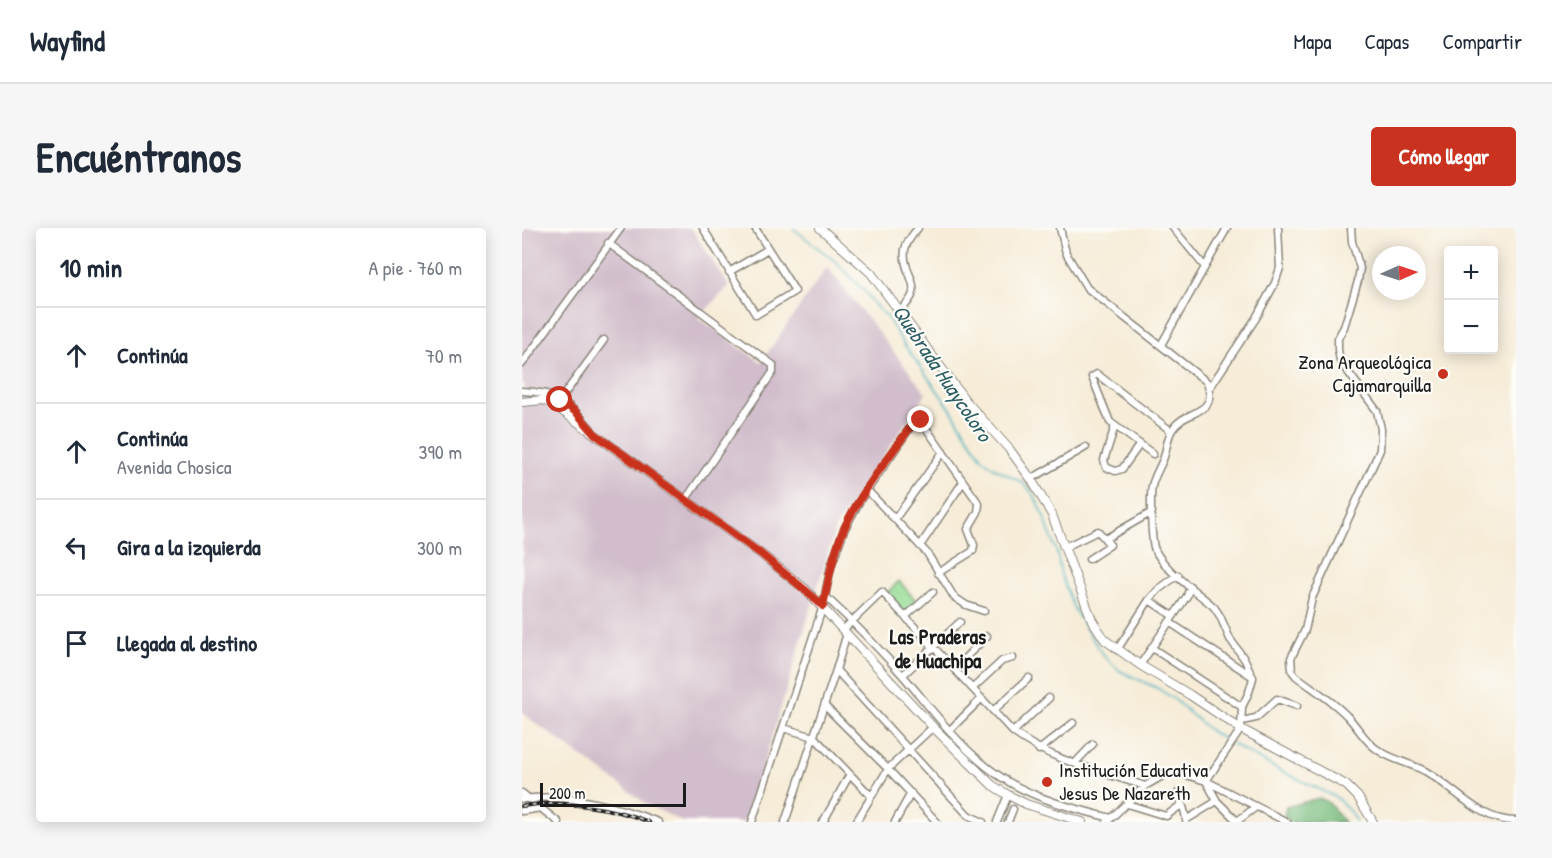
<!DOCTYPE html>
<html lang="es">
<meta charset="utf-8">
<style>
:root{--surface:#fff;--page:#f6f6f7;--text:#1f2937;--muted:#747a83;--line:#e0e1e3;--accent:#c8321e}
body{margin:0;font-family:"Patrick Hand",sans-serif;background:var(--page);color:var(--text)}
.controls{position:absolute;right:18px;top:18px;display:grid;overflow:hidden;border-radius:6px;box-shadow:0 3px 15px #0003}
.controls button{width:54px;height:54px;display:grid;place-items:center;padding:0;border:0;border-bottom:2px solid var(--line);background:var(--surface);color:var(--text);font:30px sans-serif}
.compass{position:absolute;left:850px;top:18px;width:54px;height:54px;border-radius:50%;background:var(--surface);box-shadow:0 3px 15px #0003;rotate:87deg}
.scale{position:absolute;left:18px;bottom:15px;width:146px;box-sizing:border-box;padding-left:6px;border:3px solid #1c1c1c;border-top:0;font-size:16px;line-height:21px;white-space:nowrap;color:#1c1c1c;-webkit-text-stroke:4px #fdfcf7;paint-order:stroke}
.stop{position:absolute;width:18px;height:18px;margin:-14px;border:4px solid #c8321e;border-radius:50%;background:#fff}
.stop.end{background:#c8321e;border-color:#fff;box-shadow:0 2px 6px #0008}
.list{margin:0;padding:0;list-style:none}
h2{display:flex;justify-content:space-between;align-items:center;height:78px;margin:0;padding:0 24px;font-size:26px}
h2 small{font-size:20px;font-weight:400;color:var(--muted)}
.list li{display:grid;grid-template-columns:39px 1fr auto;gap:18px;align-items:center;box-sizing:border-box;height:96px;padding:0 24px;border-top:2px solid var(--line)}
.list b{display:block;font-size:22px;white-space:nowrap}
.list p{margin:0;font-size:20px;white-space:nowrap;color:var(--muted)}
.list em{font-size:20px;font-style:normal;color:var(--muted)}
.icon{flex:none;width:33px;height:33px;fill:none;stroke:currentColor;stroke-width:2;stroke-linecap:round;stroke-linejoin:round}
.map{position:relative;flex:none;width:994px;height:594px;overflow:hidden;border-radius:6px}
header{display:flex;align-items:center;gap:36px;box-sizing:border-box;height:84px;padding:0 30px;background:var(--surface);border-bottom:2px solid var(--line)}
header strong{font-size:28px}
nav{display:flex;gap:33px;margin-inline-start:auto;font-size:21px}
.intro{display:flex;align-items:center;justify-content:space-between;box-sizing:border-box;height:144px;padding:0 36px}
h1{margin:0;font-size:42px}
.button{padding:15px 27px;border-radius:6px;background:var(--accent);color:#fff;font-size:21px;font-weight:700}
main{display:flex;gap:36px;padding:0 36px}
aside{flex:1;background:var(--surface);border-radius:6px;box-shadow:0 3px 15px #0003}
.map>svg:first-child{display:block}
.industrial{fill:#d1bdcb}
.green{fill:#96dc95;stroke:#597c58;stroke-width:1.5}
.forest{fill:#78bc7e;stroke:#4a6c4d;stroke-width:1.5}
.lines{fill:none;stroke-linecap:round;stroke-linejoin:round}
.stream{stroke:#41afbd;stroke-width:1.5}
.minor-casing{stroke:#89847a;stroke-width:9}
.major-casing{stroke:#89847a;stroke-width:10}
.minor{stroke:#fff;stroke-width:6}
.major{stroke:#fff;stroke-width:8}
.rail-casing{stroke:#1c1c1c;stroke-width:4}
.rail{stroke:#fdfcf7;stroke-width:1.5;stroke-dasharray:4.5;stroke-linecap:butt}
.route{stroke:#c8321e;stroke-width:8}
.poi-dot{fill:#c8321e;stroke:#fdfcf7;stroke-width:2}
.labels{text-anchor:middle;stroke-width:4.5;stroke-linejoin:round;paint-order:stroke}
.poi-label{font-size:20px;fill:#1c1c1c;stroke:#fdfcf7;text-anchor:end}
.water-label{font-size:21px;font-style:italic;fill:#2d5e64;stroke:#fdfcf7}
.neighbourhood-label{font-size:21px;font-weight:bold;fill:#1c1c1c;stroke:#fdfcf7}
</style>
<header>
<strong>Wayfind</strong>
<nav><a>Mapa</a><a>Capas</a><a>Compartir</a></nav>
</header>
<div class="intro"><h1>Encuéntranos</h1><a class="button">Cómo llegar</a></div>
<main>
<aside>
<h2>10 min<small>A pie · 760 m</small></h2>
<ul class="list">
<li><svg class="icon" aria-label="ahead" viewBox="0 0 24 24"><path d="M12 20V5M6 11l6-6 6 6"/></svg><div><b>Continúa</b></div><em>70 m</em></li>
<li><svg class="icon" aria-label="ahead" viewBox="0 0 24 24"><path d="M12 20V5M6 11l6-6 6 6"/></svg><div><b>Continúa</b><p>Avenida Chosica</p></div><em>390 m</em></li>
<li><svg class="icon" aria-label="left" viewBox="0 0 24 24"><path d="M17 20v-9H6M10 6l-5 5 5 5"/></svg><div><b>Gira a la izquierda</b></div><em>300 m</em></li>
<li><svg class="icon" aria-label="arrive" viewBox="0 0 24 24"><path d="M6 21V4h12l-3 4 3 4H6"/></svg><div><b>Llegada al destino</b></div></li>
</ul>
</aside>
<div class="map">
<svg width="994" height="594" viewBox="0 0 994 594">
<rect width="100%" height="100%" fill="#fdfcf7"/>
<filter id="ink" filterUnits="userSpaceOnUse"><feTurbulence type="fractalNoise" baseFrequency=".0167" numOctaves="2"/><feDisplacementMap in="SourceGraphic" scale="12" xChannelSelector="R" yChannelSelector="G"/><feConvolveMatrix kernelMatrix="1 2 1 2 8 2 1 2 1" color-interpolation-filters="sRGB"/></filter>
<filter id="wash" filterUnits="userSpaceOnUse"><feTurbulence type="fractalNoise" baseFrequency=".008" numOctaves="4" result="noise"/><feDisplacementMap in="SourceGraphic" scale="24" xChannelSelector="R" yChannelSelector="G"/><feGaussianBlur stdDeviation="1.35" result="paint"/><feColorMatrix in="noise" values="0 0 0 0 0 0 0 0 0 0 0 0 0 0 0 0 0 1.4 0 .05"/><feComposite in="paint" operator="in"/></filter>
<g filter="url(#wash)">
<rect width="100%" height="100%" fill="#f6ecd8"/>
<path class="industrial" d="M 0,0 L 169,0 L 207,58 L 176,90 L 239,134 L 305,39 L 404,165 L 314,298 L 241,538 L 222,594 L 161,594 L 126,577 L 0,485 L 0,165 L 4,159 L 0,156 Z"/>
<path class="green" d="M 377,353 L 396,375 L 383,387 L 364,366 Z"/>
<path class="forest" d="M 798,570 L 807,575 L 822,594 L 767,594 L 762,588 L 764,579 Z"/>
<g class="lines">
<path class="stream" d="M 271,0 L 314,34 L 345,66 L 355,80 L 364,87 L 381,115 L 428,180 L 460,230 L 471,239 L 501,255 L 511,266 L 520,283 L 535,325 L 539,347 L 551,379 L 567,406 L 582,428 L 598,443 L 637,461 L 653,472 L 687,502 L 706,514
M 710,516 L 755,541 L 815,570 L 829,585 L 834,594"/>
</g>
</g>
<g filter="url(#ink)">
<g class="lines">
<defs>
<path id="minor" d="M 181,0 L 234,87 L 273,63 L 233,0
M 538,0 L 544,25 L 565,60 L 685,154 C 697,189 663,180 650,202 C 645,210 645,220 642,229 C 639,238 632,248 630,258 C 628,268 629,314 633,322 C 645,345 673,362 692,379 L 698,388 L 708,411 L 723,432 L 731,450 L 727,464 L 720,479 L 719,501 L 684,553 L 695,573 L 716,594
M 651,0 L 683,39
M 829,0 L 830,14 L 838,40 L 836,53 L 822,99 L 816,110 L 816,121 L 818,133 L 855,183 L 859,201 L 858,222 L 790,370 L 783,402 L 769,430 L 770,443 L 774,448 C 791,461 811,473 825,488 C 836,499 843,514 856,522 C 870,532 888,535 903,543 C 933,560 957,593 994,593
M 86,15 L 251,137 L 251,144 L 164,271
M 207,44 L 246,21
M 377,83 C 408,58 379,49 383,21 C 385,13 391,6 396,0
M 639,117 L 705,0
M 0,136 L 99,0
M 687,161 L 734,90 L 753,55 L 758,40 L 756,0
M 0,163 C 36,164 46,174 69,201
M 38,172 L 82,112
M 593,198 L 582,232 L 584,239 L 593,243 L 600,241 L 618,216
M 631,226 L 588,194 L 570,149 L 575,146 L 649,203
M 509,251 L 564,219
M 345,262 L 405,325 L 432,369 L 444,377 L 462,383
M 373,291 L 421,224
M 583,311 L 630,284
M 398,318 L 441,254
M 543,319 L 576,303 L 588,317 L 567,331
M 303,368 C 331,394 358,421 383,450 C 413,485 442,526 482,551 C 513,571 553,581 589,590
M 627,372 L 651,388
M 383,389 L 411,364
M 647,394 L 731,449
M 322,401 L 360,364 L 491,504 C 529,533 578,543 623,558
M 630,420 L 720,479
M 595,422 L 627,372 L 637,361 L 656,347
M 618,437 L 665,368 L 668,358
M 432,441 L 465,408
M 314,442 L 446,587 L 461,594
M 381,447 L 438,394
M 451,460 L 480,433 L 491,430
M 303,478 L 366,541 L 415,594
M 471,483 L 507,450
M 720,493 L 734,490 L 755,471 L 775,478
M 261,500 L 292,509 L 349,568
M 428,502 L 459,471
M 491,504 L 527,470
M 517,522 L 551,495
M 553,535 L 571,516
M 0,565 L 36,594
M 656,565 C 659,575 664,583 664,593
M 0,571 C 45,565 95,578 136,594
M 605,576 L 644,588 L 659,577
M 0,583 L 19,580
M 664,592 L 695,573
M 230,594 L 301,378 L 309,338 L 322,302 L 337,274 L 394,191 L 397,190 L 457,276 L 456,284 L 446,301 L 452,317 L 451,323 L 416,345
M 263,594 L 314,442 L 325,405
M 301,594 L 328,546
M 334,594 L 366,541 L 411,499
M 373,594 L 389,565
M 475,594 L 486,567
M 486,594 L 491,581
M 585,594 L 623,558 L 644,546 L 658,545 L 684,553 L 765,594
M 714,594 L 734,579"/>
<path id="major" d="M 298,0 L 349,45 L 443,172 L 488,222 L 509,251 L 530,287 L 570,392 L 583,412 L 618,437 L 668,467 L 719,501 L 824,557 L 836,569 L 851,594
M 0,174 L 21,172 L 32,177 L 239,326 L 283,361 L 411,499 L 470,557 L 486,567 L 504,576 L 560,594"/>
</defs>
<use href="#minor" class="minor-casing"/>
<use href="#major" class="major-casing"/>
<use href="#minor" class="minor"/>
<use href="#major" class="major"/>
<defs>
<path id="rail" d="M 0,578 C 39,572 91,579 127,594"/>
</defs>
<use href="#rail" class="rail-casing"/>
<use href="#rail" class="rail"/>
</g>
</g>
<g class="lines" filter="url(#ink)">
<path class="route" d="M 38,172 L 54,184 L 73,206 L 239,326 L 283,362 L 301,378 C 306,353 311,327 321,303 C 338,264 370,226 394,191 L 399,192"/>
</g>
<g class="poi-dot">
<circle cx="921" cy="146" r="6"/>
<circle cx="525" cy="554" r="6"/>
</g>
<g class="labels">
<g class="poi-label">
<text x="909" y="141">Zona Arqueológica<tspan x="909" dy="23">Cajamarquilla</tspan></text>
<text x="537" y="549" text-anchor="start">Institución Educativa<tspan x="537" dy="23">Jesus De Nazareth</tspan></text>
</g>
<g class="water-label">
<text transform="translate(420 145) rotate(56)" y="7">Quebrada Huaycoloro</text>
</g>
<g class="neighbourhood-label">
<text x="416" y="416">Las Praderas<tspan x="416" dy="24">de Huachipa</tspan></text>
</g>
</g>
</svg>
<div class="controls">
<button>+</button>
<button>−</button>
</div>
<svg class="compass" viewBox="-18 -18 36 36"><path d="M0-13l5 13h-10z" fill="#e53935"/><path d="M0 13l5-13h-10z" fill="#747a83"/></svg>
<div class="scale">200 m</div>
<div class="stop" style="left:38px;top:172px"></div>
<div class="stop end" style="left:399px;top:192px"></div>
</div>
</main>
